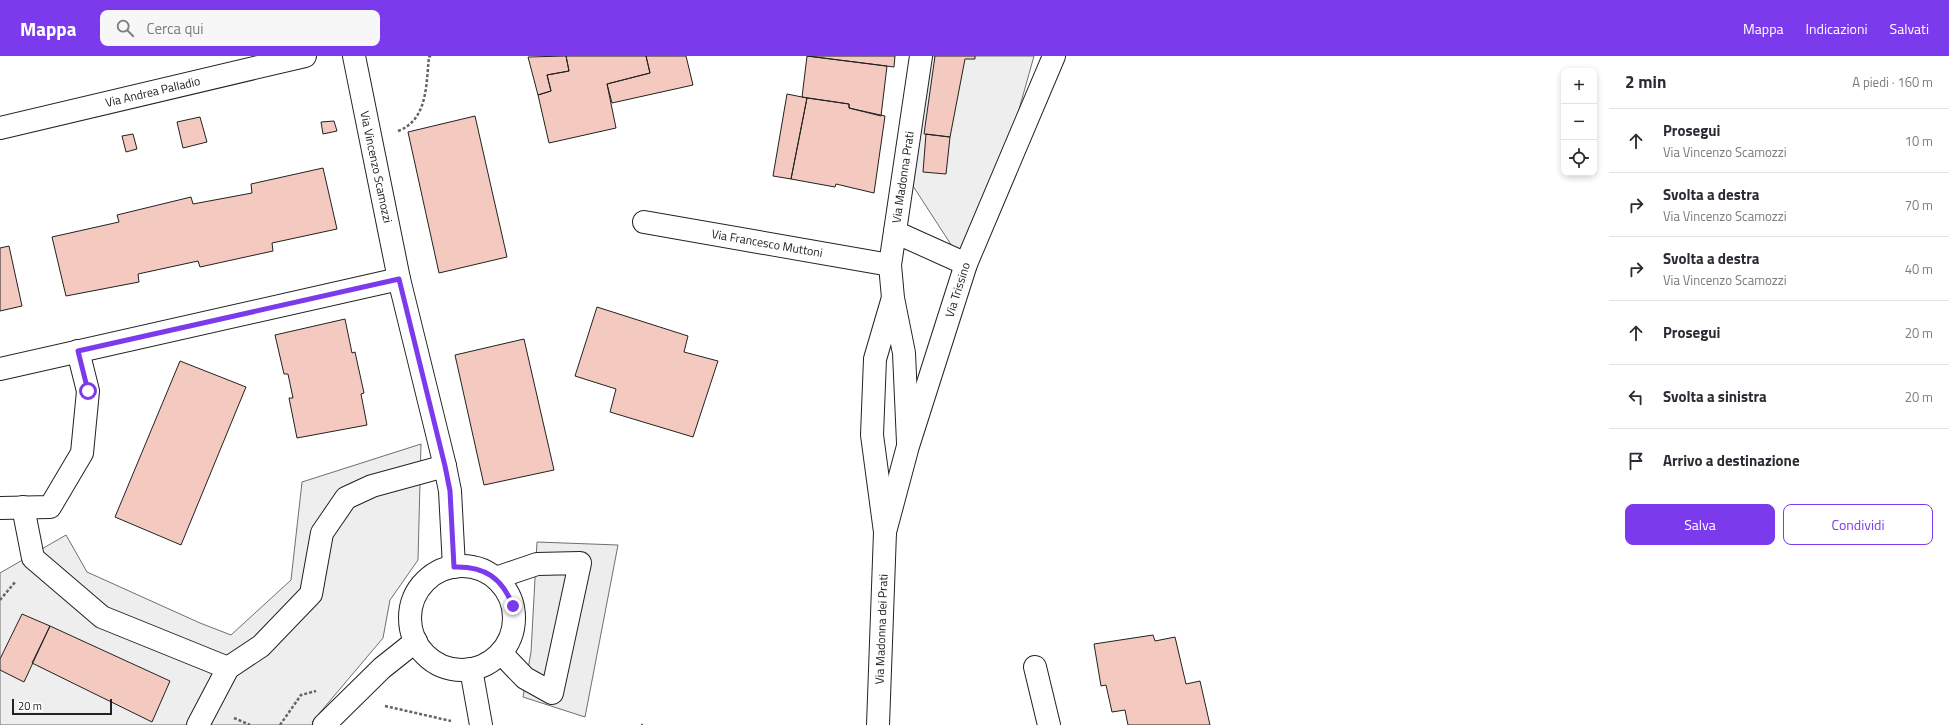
<!DOCTYPE html>
<html lang="it">
<meta charset="utf-8">
<style>
:root{--surface:#fff;--page:#f7f7f7;--text:#2b2b33;--muted:#7c7c81;--line:#e1e1e2;--accent:#7c3aed}
body{margin:0;font-family:"Titillium Web",sans-serif;background:var(--page);color:var(--text)}
.controls{position:absolute;right:12px;top:12px;display:grid;overflow:hidden;border-radius:8px;box-shadow:0 2px 6px #0003}
.controls button{width:36px;height:36px;display:grid;place-items:center;padding:0;border:0;border-bottom:1px solid var(--line);background:var(--surface);color:var(--text);font:20px sans-serif}
.scale{position:absolute;left:12px;bottom:10px;width:100px;box-sizing:border-box;padding-left:4px;border:2px solid #222;border-top:0;font-size:11px;line-height:14px;white-space:nowrap;color:#222;-webkit-text-stroke:3px #fff;paint-order:stroke}
.stop{position:absolute;width:12px;height:12px;margin:-9px;border:3px solid #7c3aed;border-radius:50%;background:#fff}
.stop.end{background:#7c3aed;border-color:#fff;box-shadow:0 1px 4px #0008}
.list{margin:0;padding:0;list-style:none}
h2{display:flex;justify-content:space-between;align-items:center;height:52px;margin:0;padding:0 16px;font-size:17px}
h2 small{font-size:13px;font-weight:400;color:var(--muted)}
.list li{display:grid;grid-template-columns:26px 1fr auto;gap:12px;align-items:center;box-sizing:border-box;height:64px;padding:0 16px;border-top:1px solid var(--line)}
.list b{display:block;font-size:15px;white-space:nowrap}
.list p{margin:0;font-size:13px;white-space:nowrap;color:var(--muted)}
.list em{font-size:13px;font-style:normal;color:var(--muted)}
.actions{display:flex;gap:8px;padding:12px 16px}
.actions a{flex:1;padding:9px 0;border:1px solid var(--accent);border-radius:8px;text-align:center;font-size:14px;color:var(--accent)}
.actions .main{background:var(--accent);color:#fff}
.icon{flex:none;width:22px;height:22px;fill:none;stroke:currentColor;stroke-width:2;stroke-linecap:round;stroke-linejoin:round}
.map{position:relative;flex:none;width:1609px;height:669px;overflow:hidden}
header{display:flex;align-items:center;gap:24px;box-sizing:border-box;height:56px;padding:0 20px;background:var(--accent);color:#fff}
header strong{font-size:19px}
nav{display:flex;gap:22px;margin-inline-start:auto;font-size:14px}
.search{width:280px;height:36px;background:var(--page);display:flex;align-items:center;gap:10px;box-sizing:border-box;padding:0 14px;border-radius:8px;color:var(--muted);font-size:15px}
main{display:flex}
aside{flex:1;background:var(--surface)}
.map>svg:first-child{display:block}
.green{fill:#eee;stroke:#6f6f6f}
.parking{fill:#ededed;stroke:#6f6f6f}
.building{fill:#f3c9c0;stroke:#222}
.lines{fill:none;stroke-linecap:round;stroke-linejoin:round}
.minor-casing{stroke:#222;stroke-width:24}
.major-casing{stroke:#222;stroke-width:24}
.path{stroke:#646464;stroke-width:2.5;stroke-dasharray:3 2;stroke-linecap:butt}
.minor{stroke:#fff;stroke-width:22}
.major{stroke:#fff;stroke-width:22}
.route{stroke:#7c3aed;stroke-width:5}
.labels{text-anchor:middle;stroke-width:3;stroke-linejoin:round;paint-order:stroke}
.street-label{font-size:12px;fill:#222;stroke:#fff}
</style>
<header>
<strong>Mappa</strong>
<div class="search"><svg class="icon" aria-label="search" viewBox="0 0 24 24"><circle cx="10" cy="10" r="6"/><path d="M15 15l6 6"/></svg>Cerca qui</div>
<nav><a>Mappa</a><a>Indicazioni</a><a>Salvati</a></nav>
</header>
<main>
<div class="map">
<svg width="1609" height="669" viewBox="0 0 1609 669">
<rect width="100%" height="100%" fill="#fff"/>
<path class="green" d="M 931,0 L 1034,0 L 972,221 L 913,130 Z
M 421,388 L 418,504 L 390,544 L 383,582 L 312,666 L 314,669 L 0,669 L 0,517 L 66,479 L 87,516 L 200,567 L 231,579 L 291,524 L 302,426 Z"/>
<path class="parking" d="M 537,486 L 618,489 L 585,661 L 523,641 L 531,596 Z"/>
<path class="building" d="M 566,0 L 646,0 L 650,17 L 607,28 L 616,72 L 549,87 L 538,39 L 551,35 L 547,19 L 569,15 Z
M 566,0 L 569,15 L 547,19 L 551,35 L 538,39 L 528,1 Z
M 646,0 L 686,0 L 693,29 L 612,47 L 607,28 L 650,17 Z
M 807,0 L 887,10 L 881,60 L 849,52 L 849,48 L 802,41 Z
M 807,0 L 895,0 L 894,11 Z
M 935,0 L 975,0 L 975,3 L 965,3 L 950,81 L 924,78 Z
M 787,38 L 807,42 L 791,123 L 773,120 Z
M 807,42 L 849,48 L 849,52 L 885,60 L 874,137 L 836,128 L 835,131 L 791,123 Z
M 475,60 L 507,201 L 439,217 L 408,76 Z
M 200,61 L 207,86 L 183,92 L 177,66 Z
M 334,65 L 337,75 L 323,78 L 321,66 Z
M 133,78 L 137,93 L 126,96 L 122,80 Z
M 926,78 L 950,81 L 946,118 L 923,116 Z
M 323,112 L 337,173 L 272,187 L 273,195 L 200,211 L 198,205 L 138,218 L 139,226 L 66,240 L 52,181 L 119,166 L 117,159 L 191,141 L 193,148 L 252,137 L 251,128 Z
M 9,190 L 22,250 L 0,255 L 0,192 Z
M 597,251 L 688,280 L 684,296 L 718,305 L 693,381 L 610,356 L 616,333 L 575,320 Z
M 345,263 L 352,297 L 355,296 L 364,337 L 361,338 L 367,369 L 297,382 L 289,342 L 293,342 L 288,318 L 284,318 L 275,279 Z
M 524,283 L 554,414 L 484,429 L 455,299 Z
M 180,305 L 246,331 L 181,489 L 115,461 Z
M 22,558 L 50,570 L 24,626 L 0,614 L 0,603 Z
M 50,570 L 170,625 L 152,666 L 32,607 Z
M 1153,579 L 1155,585 L 1175,581 L 1186,628 L 1200,625 L 1210,669 L 1128,669 L 1125,654 L 1112,656 L 1106,629 L 1101,630 L 1094,588 Z"/>
<g class="lines">
<defs>
<g id="minor">
<path id="s1" d="M 0,72 L 305,0"/>
<path id="s2" d="M 644,166 L 890,209"/>
<path d="M 895,176 L 966,208"/>
<path d="M 399,223 L 445,410 L 450,435 L 454,511"/>
<path d="M 0,313 L 399,223 L 354,0"/>
<path id="s3" d="M 908,387 L 904,297 L 893,242 L 890,209 L 921,0"/>
<path d="M 23,451 L 33,502 L 102,561 L 228,612 L 261,590 L 311,538 L 322,477 L 346,442 L 372,430 L 445,410"/>
<path d="M 0,452 L 50,451 L 82,397 L 88,335 L 78,295"/>
<path d="M 885,476 L 872,379 L 875,303 L 892,245"/>
<circle cx="462" cy="562" r="52"/>
<path d="M 496,522 L 537,508 L 580,507 L 552,637 L 525,622 L 501,597"/>
<path d="M 1035,611 L 1049,669"/>
<path d="M 471,613 L 481,669"/>
<path d="M 198,669 L 228,612"/>
<path d="M 324,669 L 382,612 L 416,585"/>
</g>
<g id="major">
<path id="s4" d="M 878,669 L 885,476 L 908,390 L 966,208 L 1054,0"/>
</g>
</defs>
<use href="#minor" class="minor-casing"/>
<use href="#major" class="major-casing"/>
<path class="path" d="M 398,75 C 428,64 426,28 429,1 L 431,0
M 0,544 L 16,525
M 385,650 L 451,665
M 234,662 L 250,669
M 280,669 L 301,639 L 316,635
M 641,669 L 643,669"/>
<use href="#minor" class="minor"/>
<use href="#major" class="major"/>
</g>
<g class="lines">
<path class="route" d="M 88,335 L 78,295 L 399,223 L 445,410 L 450,435 L 454,511 C 485,510 502,522 513,550"/>
</g>
<g class="labels">
<g class="street-label">
<text dy="4" stroke="none"><textPath href="#s1" startOffset="157">Via Andrea Palladio</textPath></text>
<text transform="translate(376 111) rotate(78)" y="4">Via Vincenzo Scamozzi</text>
<text dy="4" stroke="none"><textPath href="#s3" startOffset="268">Via Madonna Prati</textPath></text>
<text dy="4" stroke="none"><textPath href="#s2" startOffset="125">Via Francesco Muttoni</textPath></text>
<text dy="4" stroke="none"><textPath href="#s4" startOffset="446">Via Trissino</textPath></text>
<text dy="4" stroke="none"><textPath href="#s4" startOffset="96">Via Madonna dei Prati</textPath></text>
</g>
</g>
</svg>
<div class="controls">
<button>+</button>
<button>−</button>
<button><svg class="icon" aria-label="locate" viewBox="0 0 24 24"><circle cx="12" cy="12" r="6"/><path d="M12 2v4M12 18v4M2 12h4M18 12h4"/></svg></button>
</div>
<div class="scale">20 m</div>
<div class="stop" style="left:88px;top:335px"></div>
<div class="stop end" style="left:513px;top:550px"></div>
</div>
<aside>
<h2>2 min<small>A piedi · 160 m</small></h2>
<ul class="list">
<li><svg class="icon" aria-label="ahead" viewBox="0 0 24 24"><path d="M12 20V5M6 11l6-6 6 6"/></svg><div><b>Prosegui</b><p>Via Vincenzo Scamozzi</p></div><em>10 m</em></li>
<li><svg class="icon" aria-label="right" viewBox="0 0 24 24"><path d="M7 20v-9h11M14 6l5 5-5 5"/></svg><div><b>Svolta a destra</b><p>Via Vincenzo Scamozzi</p></div><em>70 m</em></li>
<li><svg class="icon" aria-label="right" viewBox="0 0 24 24"><path d="M7 20v-9h11M14 6l5 5-5 5"/></svg><div><b>Svolta a destra</b><p>Via Vincenzo Scamozzi</p></div><em>40 m</em></li>
<li><svg class="icon" aria-label="ahead" viewBox="0 0 24 24"><path d="M12 20V5M6 11l6-6 6 6"/></svg><div><b>Prosegui</b></div><em>20 m</em></li>
<li><svg class="icon" aria-label="left" viewBox="0 0 24 24"><path d="M17 20v-9H6M10 6l-5 5 5 5"/></svg><div><b>Svolta a sinistra</b></div><em>20 m</em></li>
<li><svg class="icon" aria-label="arrive" viewBox="0 0 24 24"><path d="M6 21V4h12l-3 4 3 4H6"/></svg><div><b>Arrivo a destinazione</b></div></li>
</ul>
<div class="actions"><a class="main">Salva</a><a>Condividi</a></div>
</aside>
</main>
